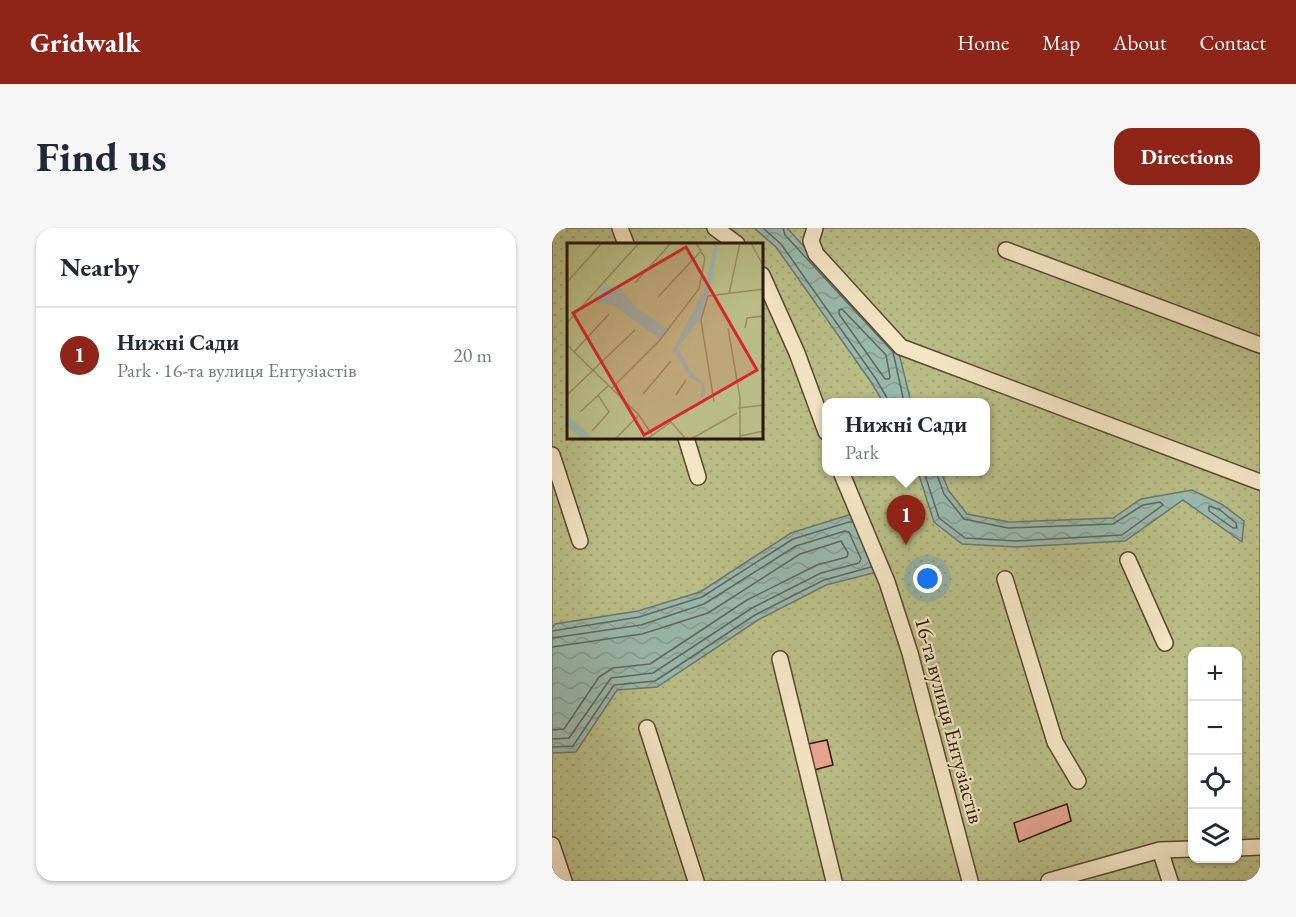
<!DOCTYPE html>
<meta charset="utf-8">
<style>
:root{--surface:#fff;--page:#f6f6f7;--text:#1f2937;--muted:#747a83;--line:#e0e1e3;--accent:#8f2418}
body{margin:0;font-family:"EB Garamond",serif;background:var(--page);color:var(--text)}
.controls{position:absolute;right:18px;bottom:18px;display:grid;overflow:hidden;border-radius:12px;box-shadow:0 2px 4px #0004}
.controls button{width:54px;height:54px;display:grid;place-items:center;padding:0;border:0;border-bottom:2px solid var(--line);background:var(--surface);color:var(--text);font:30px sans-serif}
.you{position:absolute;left:376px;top:351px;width:21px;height:21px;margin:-15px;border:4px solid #fff;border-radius:50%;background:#1a73e8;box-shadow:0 0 0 9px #1a73e833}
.badge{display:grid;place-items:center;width:39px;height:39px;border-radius:50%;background:var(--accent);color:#fff;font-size:20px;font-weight:700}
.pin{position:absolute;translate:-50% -50px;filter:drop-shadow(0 2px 3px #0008)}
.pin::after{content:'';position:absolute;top:32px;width:21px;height:18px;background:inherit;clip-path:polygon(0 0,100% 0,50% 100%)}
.popup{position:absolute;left:270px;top:170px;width:168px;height:78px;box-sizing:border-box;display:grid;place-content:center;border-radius:12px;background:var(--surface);filter:drop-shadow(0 2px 4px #0005);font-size:20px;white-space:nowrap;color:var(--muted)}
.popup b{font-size:22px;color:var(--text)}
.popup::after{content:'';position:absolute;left:50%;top:100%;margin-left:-12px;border:12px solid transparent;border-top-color:var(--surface)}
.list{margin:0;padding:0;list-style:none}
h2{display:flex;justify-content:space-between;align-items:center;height:78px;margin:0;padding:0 24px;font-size:26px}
h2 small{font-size:20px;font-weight:400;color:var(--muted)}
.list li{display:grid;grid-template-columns:39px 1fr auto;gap:18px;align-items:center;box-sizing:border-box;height:96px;padding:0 24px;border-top:2px solid var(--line)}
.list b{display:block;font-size:22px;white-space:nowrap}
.list p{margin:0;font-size:20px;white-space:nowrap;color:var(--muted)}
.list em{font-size:20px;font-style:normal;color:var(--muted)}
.icon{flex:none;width:33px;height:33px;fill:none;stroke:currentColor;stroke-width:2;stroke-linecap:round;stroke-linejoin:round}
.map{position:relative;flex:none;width:708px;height:653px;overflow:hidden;border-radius:18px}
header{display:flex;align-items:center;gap:36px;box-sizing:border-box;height:84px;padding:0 30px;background:var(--accent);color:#fff}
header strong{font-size:28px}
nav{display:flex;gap:33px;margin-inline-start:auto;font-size:21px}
.intro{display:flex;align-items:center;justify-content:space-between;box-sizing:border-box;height:144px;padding:0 36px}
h1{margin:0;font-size:42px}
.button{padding:15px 27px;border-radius:18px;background:var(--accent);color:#fff;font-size:21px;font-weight:700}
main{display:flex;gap:36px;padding:0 36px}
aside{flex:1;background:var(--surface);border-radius:18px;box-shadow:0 2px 4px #0004}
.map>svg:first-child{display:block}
.garden{fill:url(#garden-dots);stroke:#716a48;stroke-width:1.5;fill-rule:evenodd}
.water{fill:url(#water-waves);stroke:#6c776c;stroke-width:1.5}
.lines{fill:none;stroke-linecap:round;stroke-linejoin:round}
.shore{stroke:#61675c;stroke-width:1.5}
.building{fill:#e8a491;stroke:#29160a;stroke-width:1.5}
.minor-casing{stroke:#5a4631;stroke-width:18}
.minor{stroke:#f3e4c4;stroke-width:15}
.labels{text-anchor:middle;stroke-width:4.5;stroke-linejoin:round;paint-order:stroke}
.street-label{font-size:22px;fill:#29160a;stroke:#f3e4c4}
.inset-road{fill:none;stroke:#9e8967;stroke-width:1.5}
.view{fill:#d62828;fill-opacity:0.15;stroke:#d62828;stroke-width:3}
.inset-edge{fill:none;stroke:#29160a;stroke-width:3}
</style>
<header>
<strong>Gridwalk</strong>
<nav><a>Home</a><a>Map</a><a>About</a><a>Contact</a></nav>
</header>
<div class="intro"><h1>Find us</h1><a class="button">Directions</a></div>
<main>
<aside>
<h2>Nearby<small></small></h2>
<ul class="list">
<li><span class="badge">1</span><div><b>Нижні Сади</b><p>Park · 16-та вулиця Ентузіастів</p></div><em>20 m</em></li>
</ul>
</aside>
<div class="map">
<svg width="708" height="653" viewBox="0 0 708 653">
<defs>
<pattern id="garden-dots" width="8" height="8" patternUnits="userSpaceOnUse" patternTransform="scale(1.5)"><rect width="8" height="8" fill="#b9bd85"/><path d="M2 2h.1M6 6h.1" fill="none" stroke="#9fa272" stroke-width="1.8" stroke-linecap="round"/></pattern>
<pattern id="water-waves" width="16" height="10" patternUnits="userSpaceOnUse" patternTransform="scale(1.5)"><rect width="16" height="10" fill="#99b8ad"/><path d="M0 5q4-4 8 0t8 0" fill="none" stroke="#849d94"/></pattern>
</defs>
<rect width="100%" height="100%" fill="#ecd6a5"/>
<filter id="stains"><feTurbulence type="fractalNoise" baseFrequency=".00333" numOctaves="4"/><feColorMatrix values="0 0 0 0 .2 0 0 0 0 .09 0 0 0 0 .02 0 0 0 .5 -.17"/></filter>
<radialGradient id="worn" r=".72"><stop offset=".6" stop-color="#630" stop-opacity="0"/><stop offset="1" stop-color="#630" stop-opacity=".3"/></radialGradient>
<path class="garden" d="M 0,0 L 708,0 L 708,653 L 0,653 ZM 16,16 L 210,16 L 210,210 L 16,210 ZM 274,174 L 434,174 L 434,244 L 274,244 ZM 640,424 L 686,424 L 686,630 L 640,630 Z"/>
<path class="water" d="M 202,0 L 235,0 L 346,121 L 359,174 L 331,174 L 319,154 L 224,19 Z
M 366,244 L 389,244 L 397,263 L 415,286 L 457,294 L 561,290 L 589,271 L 640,262 L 671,277 L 692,293 L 690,314 L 631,272 L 573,313 L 464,319 L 410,316 L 382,294 Z
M 303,285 L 329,343 L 274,357 L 206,392 L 105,459 L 65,462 L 24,524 L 0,525 L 0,400 L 3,396 L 86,383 L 148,364 L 239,305 Z"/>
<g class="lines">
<path class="shore" d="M 211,0 L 229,16 L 324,151 L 335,170 L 336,174
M 231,0 L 233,7 L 341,124 L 352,174
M 290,81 L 334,127 L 338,149 L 337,151 L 333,151 L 287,86 L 287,82 Z
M 372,244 L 387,290 L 413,310 L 464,313 L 570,307 L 611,277 L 608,274 L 591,277 L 561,296 L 456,300 L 412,291 L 392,266 L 384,244
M 657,278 L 668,282 L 684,295 L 685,300 L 681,300 L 657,283 Z
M 0,403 L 87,389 L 150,369 L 241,311 L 297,294 L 300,294
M 0,410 L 89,397 L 152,376 L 244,318 L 293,303 L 297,304 L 309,331 L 307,335 L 269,345 L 200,380 L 101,445 L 59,450 L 17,510 L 0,511
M 0,419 L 90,406 L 156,385 L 248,326 L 289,313 L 296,325 L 295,329 L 265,337 L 195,372 L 98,436 L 61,440 L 47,449 L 12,501 L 0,502
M 0,519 L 21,518 L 62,457 L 103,453 L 203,387 L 272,352 L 319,339"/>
</g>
<path class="building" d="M 275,512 L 281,537 L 262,542 L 256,516 Z
M 515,576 L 519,593 L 467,614 L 462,595 Z"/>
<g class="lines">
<defs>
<path id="minor" d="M 68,0 L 74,16
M 163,0 L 185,16
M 263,0 L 259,13 L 264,26 L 349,119 L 708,254
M 454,22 L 708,117
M 210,47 L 245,125 L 274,204
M 134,210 L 146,249
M 0,227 L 28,313
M 289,244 L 335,354 L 358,425 L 418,653
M 576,332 L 613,415
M 453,351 L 503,514 L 526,553
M 228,431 L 282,653
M 95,500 L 144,653
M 0,617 L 12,653
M 686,620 L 708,619
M 608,622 L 618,653
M 497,653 L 608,622 L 640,621"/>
</defs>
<use href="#minor" class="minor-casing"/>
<use href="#minor" class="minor"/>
</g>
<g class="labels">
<g class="street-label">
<text transform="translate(398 492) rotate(75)" y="8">16-та вулиця Ентузіастів</text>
</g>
</g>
<g transform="translate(15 15)">
<rect width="196" height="196" fill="#ecd6a5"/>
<path d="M 0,0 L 196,0 L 196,196 L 0,196 Z" fill="#b9bd85"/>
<path d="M 144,0 L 151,0 L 144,43 L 133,76 L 111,105 L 125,130 L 138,141 L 138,153 L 134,155 L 135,141 L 123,135 L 106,107 L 138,45 L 147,3 ZM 37,43 L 51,44 L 71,66 L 100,85 L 93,96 L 46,62 L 31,61 L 27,55 ZM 0,172 L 25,194 L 27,196 L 15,196 L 0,183 Z" fill="#99b8ad"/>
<path class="inset-road" d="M 184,0 L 197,24M 0,39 L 35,0M 68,40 L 104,0M 162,51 L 173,0M 91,54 L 135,7M 0,80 L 72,0M 161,85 L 173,155 L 173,196M 178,85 L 180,75 L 197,73M 0,102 L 72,172 L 85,192M 7,109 L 42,71M 194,121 L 197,139M 45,145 L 92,98 L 132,46 L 138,15 L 129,0M 76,151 L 104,118M 0,152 L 68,87M 109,152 L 119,137M 147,159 L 134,77 L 141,53 L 197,46M 171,165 L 197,162M 13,169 L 42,142M 25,188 L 42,169 L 31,152M 173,193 L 197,188M 48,196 L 72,172M 80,196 L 104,179 L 119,196M 124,196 L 170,170"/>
<path class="view" d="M 119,4 L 190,127 L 77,192 L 6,70 Z"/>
<rect width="196" height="196" class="inset-edge"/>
</g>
<rect width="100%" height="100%" filter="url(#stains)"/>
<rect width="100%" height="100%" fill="url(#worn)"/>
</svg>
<div class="controls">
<button>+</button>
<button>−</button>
<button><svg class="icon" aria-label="locate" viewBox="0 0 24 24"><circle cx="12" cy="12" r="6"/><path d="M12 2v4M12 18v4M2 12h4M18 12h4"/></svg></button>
<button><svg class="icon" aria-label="layers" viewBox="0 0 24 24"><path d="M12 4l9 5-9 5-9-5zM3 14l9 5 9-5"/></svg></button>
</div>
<div class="you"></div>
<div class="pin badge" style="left:354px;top:317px">1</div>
<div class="popup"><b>Нижні Сади</b>Park</div>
</div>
</main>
